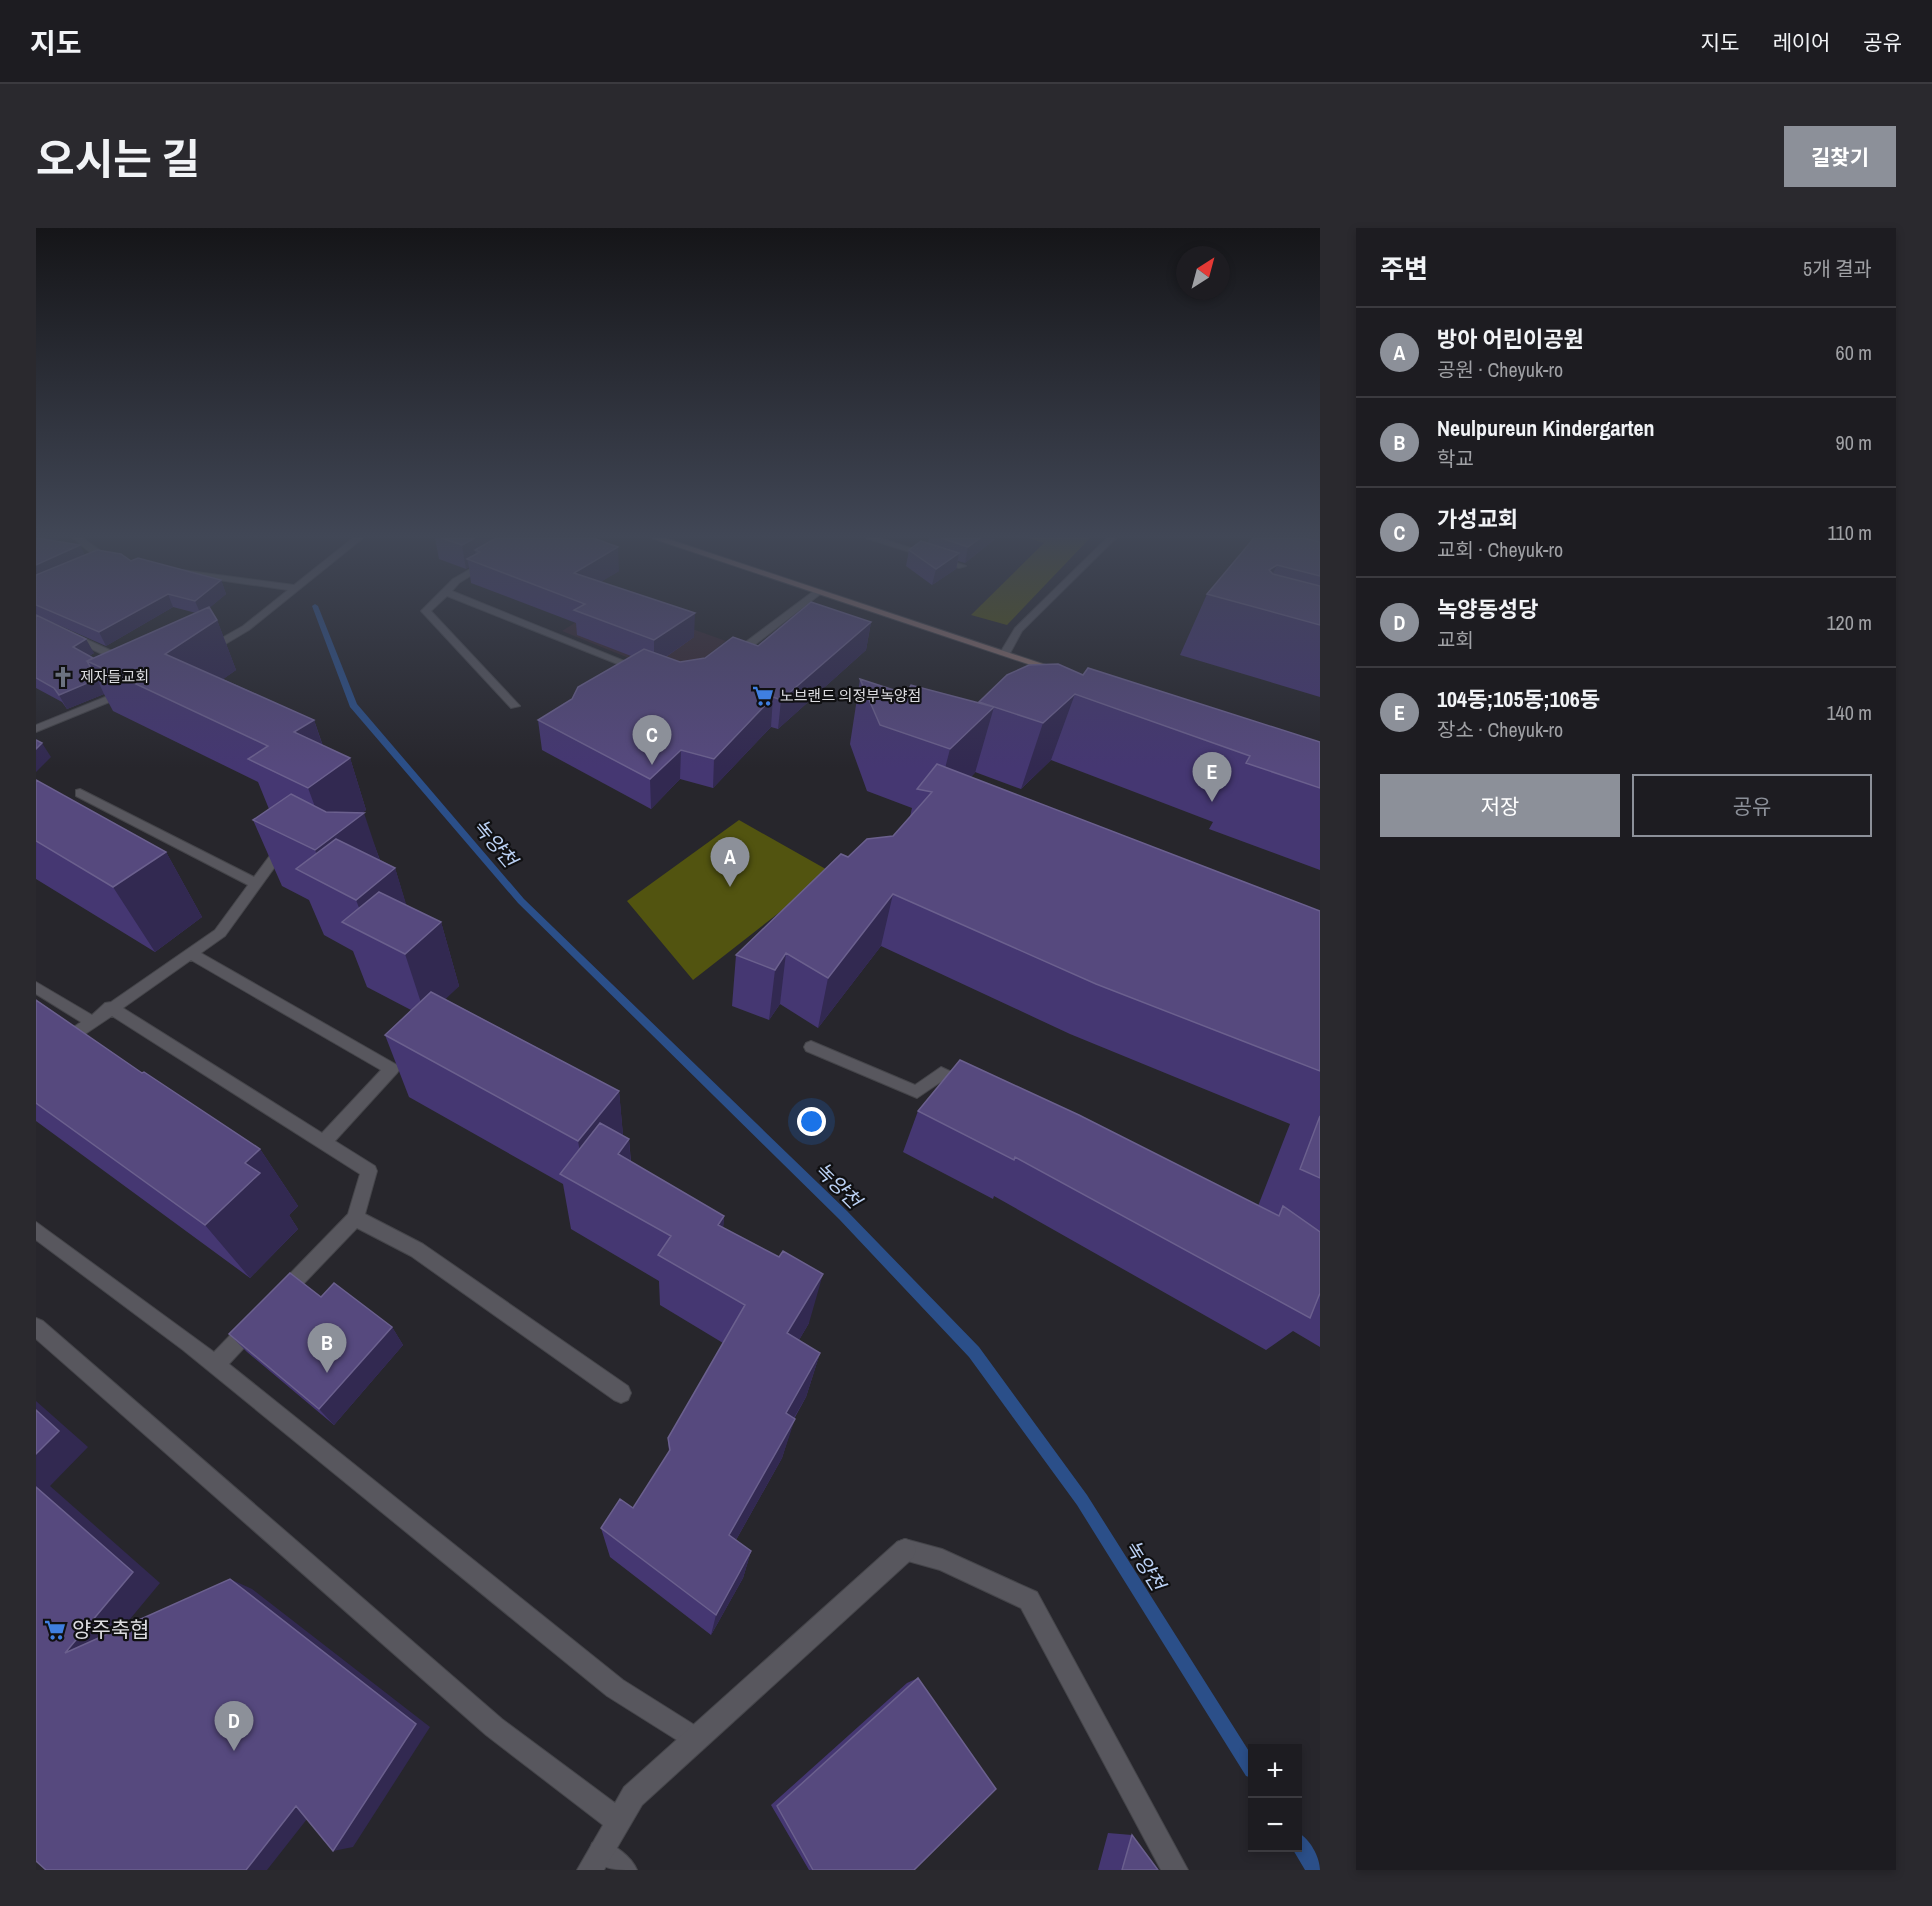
<!DOCTYPE html>
<html lang="ko">
<meta charset="utf-8">
<style>
:root{--surface:#1d1c21;--page:#2a292e;--text:#f1f3f6;--muted:#a0a1a5;--line:#3b3a3f;--accent:#8c9099}
body{margin:0;font-family:"Archivo Narrow","Noto Sans KR",sans-serif;background:var(--page);color:var(--text)}
.controls{position:absolute;right:18px;bottom:18px;display:grid;overflow:hidden;border-radius:0px;box-shadow:0 3px 9px #0003}
.controls button{width:54px;height:54px;display:grid;place-items:center;padding:0;border:0;border-bottom:2px solid var(--line);background:var(--surface);color:var(--text);font:30px sans-serif}
.compass{position:absolute;left:1140px;top:18px;width:54px;height:54px;border-radius:50%;background:var(--surface);box-shadow:0 3px 9px #0003;rotate:36deg}
.you{position:absolute;left:776px;top:894px;width:21px;height:21px;margin:-15px;border:4px solid #fff;border-radius:50%;background:#1a73e8;box-shadow:0 0 0 9px #1a73e833}
.badge{display:grid;place-items:center;width:39px;height:39px;border-radius:50%;background:var(--accent);color:#fff;font-size:20px;font-weight:700}
.pin{position:absolute;translate:-50% -50px;filter:drop-shadow(0 2px 3px #0008)}
.pin::after{content:'';position:absolute;top:32px;width:21px;height:18px;background:inherit;clip-path:polygon(0 0,100% 0,50% 100%)}
.list{margin:0;padding:0;list-style:none}
h2{display:flex;justify-content:space-between;align-items:center;height:78px;margin:0;padding:0 24px;font-size:26px}
h2 small{font-size:20px;font-weight:400;color:var(--muted)}
.list li{display:grid;grid-template-columns:39px 1fr auto;gap:18px;align-items:center;box-sizing:border-box;height:90px;padding:0 24px;border-top:2px solid var(--line)}
.list b{display:block;font-size:22px;white-space:nowrap}
.list p{margin:0;font-size:20px;white-space:nowrap;color:var(--muted)}
.list em{font-size:20px;font-style:normal;color:var(--muted)}
.actions{display:flex;gap:12px;padding:18px 24px}
.actions a{flex:1;padding:14px 0;border:2px solid var(--accent);border-radius:0px;text-align:center;font-size:21px;color:var(--accent)}
.actions .main{background:var(--accent);color:#fff}
.map{position:relative;flex:none;width:1284px;height:1642px;overflow:hidden;border-radius:0px}
header{display:flex;align-items:center;gap:36px;box-sizing:border-box;height:84px;padding:0 30px;background:var(--surface);border-bottom:2px solid var(--line)}
header strong{font-size:28px}
nav{display:flex;gap:33px;margin-inline-start:auto;font-size:21px}
.intro{display:flex;align-items:center;justify-content:space-between;box-sizing:border-box;height:144px;padding:0 36px}
h1{margin:0;font-size:42px}
.button{padding:15px 27px;border-radius:0px;background:var(--accent);color:#fff;font-size:21px;font-weight:700}
main{display:flex;gap:36px;padding:0 36px}
aside{flex:1;background:var(--surface);border-radius:0px;box-shadow:0 3px 9px #0003}
.map>svg:first-child{display:block}
.education{fill:#382934}
.green{fill:#525410}
.lines{fill:none;stroke-linecap:round;stroke-linejoin:round}
.stream{fill:#2b4f89;fill-rule:evenodd}
.lane-casing{stroke:#45454a;stroke-width:2}
.street-casing{stroke:#45454a;stroke-width:2}
.secondary-casing{stroke:#45454a;stroke-width:2}
.lane{fill:#58575e;fill-rule:evenodd}
.street{fill:#58575e;fill-rule:evenodd}
.secondary{fill:#886d6b;fill-rule:evenodd}
.wall{fill:#453772;fill-rule:evenodd}
.shaded-wall{fill:#322951}
.building{fill:#56497e;stroke:#6b608e;stroke-width:1.5}
.labels{text-anchor:middle;stroke-width:4.5;stroke-linejoin:round;paint-order:stroke}
.far-poi-label{font-size:15px;fill:#dddde1;stroke:#101012;text-anchor:start}
.water-label{font-size:20px;font-style:italic;fill:#bcd2f5;stroke:#101012}
.near-poi-label{font-size:21px;fill:#dddde1;stroke:#101012;text-anchor:start}
</style>
<header>
<strong>지도</strong>
<nav><a>지도</a><a>레이어</a><a>공유</a></nav>
</header>
<div class="intro"><h1>오시는 길</h1><a class="button">길찾기</a></div>
<main>
<div class="map">
<svg width="1284" height="1642" viewBox="0 0 1284 1642">
<rect width="100%" height="100%" fill="#27262c"/>
<path class="education" d="M 575,372 L 690,413 L 642,450 L 526,403 Z"/>
<path class="green" d="M 992,310 L 1054,310 L 971,397 L 935,387 L 1008,315 Z
M 703,592 L 795,644 L 657,752 L 591,673 Z"/>
<g class="lines">
<path class="stream" d="M 279,376 L 282,378 L 321,476 L 488,671 L 811,983 L 943,1119 L 1051,1267 L 1216,1528 L 1216,1550 L 1210,1548 L 1041,1277 L 933,1129 L 803,991 L 482,675 L 314,479 L 276,378 Z
M 1262,1605 C 1274,1610 1284,1630 1284,1642 L 1269,1642 L 1256,1620 L 1262,1620 Z"/>
<defs>
<path id="lane" d="M 830,310 L 844,310 L 930,338 L 923,340 Z
M 1071,310 L 1080,310 L 986,403 L 973,427 L 965,427 L 964,425 L 979,400 Z
M 448,333 L 455,335 L 423,355 L 416,363 L 608,441 L 599,443 L 411,368 L 395,383 L 484,478 L 475,480 L 385,383 L 417,351 Z
M 779,362 L 787,364 L 703,429 L 695,429 L 695,425 Z
M 44,561 L 218,649 L 238,622 L 253,621 L 253,627 L 246,629 L 189,708 L 165,725 L 361,837 L 364,841 L 361,845 L 299,913 L 339,938 L 341,943 L 329,986 L 387,1016 L 592,1158 L 595,1165 L 592,1172 L 585,1175 L 578,1172 L 375,1028 L 321,1000 L 254,1070 L 248,1073 L 242,1070 L 239,1064 L 242,1058 L 312,986 L 324,946 L 76,788 L 0,839 L 0,825 L 45,794 L 0,766 L 0,754 L 56,787 L 69,775 L 75,774 L 179,702 L 212,657 L 40,568 L 40,562 ZM 155,732 L 345,842 L 286,905 L 87,780 Z
M 775,813 L 879,857 L 905,839 L 935,853 L 938,857 L 935,861 L 930,863 L 906,853 L 881,870 L 770,823 L 768,819 L 770,815 Z
M 0,994 L 178,1124 L 206,1095 L 213,1092 L 220,1095 L 222,1101 L 220,1107 L 193,1136 L 587,1452 L 668,1503 L 672,1511 L 668,1519 L 660,1523 L 652,1519 L 571,1468 L 147,1122 L 0,1012 Z
M 869,1311 L 906,1321 L 1001,1364 L 1152,1642 L 1125,1642 L 985,1380 L 904,1342 L 861,1330 L 858,1322 L 861,1314 Z
M 565,1612 C 579,1617 595,1628 601,1642 C 580,1642 562,1642 553,1624 L 556,1615 Z"/>
<path id="street" d="M 37,310 L 47,310 L 77,332 L 73,335 L 63,332 Z
M 317,310 L 327,310 L 213,402 L 176,424 L 168,424 L 168,420 L 207,398 L 252,362 L 141,346 L 136,343 L 138,341 L 258,357 Z
M 0,388 L 91,430 L 92,432 L 83,434 L 0,395 Z
M 89,461 L 94,464 L 93,466 L 0,504 L 0,497 Z
M 0,1090 L 7,1093 L 466,1491 L 579,1575 L 588,1559 L 861,1314 L 869,1311 L 877,1314 L 880,1322 L 877,1330 L 606,1577 L 568,1642 L 541,1642 L 567,1597 L 450,1507 L 0,1111 Z"/>
<path id="secondary" d="M 615,310 L 629,310 L 1028,443 L 1019,445 Z"/>
</defs>
<use href="#lane" class="lane-casing"/>
<use href="#street" class="street-casing"/>
<use href="#secondary" class="secondary-casing"/>
<use href="#lane" class="lane"/>
<use href="#street" class="street"/>
<use href="#secondary" class="secondary"/>
</g>
<path class="wall" d="M 0,310 L 24,310 L 18,313 L 49,327 L 95,333 L 185,352 L 190,366 L 173,380 L 181,392 L 200,442 L 187,451 L 278,492 L 287,518 L 314,530 L 330,582 L 326,585 L 344,632 L 359,640 L 370,677 L 405,694 L 423,758 L 409,771 L 583,863 L 587,908 L 593,911 L 595,934 L 688,988 L 687,1000 L 773,1095 L 763,1112 L 784,1125 L 770,1169 L 758,1191 L 746,1230 L 700,1312 L 715,1323 L 707,1350 L 675,1407 L 574,1329 L 565,1300 L 597,1280 L 633,1224 L 632,1210 L 687,1115 L 624,1077 L 623,1053 L 535,1001 L 527,956 L 373,869 L 349,807 L 375,782 L 331,759 L 317,723 L 288,707 L 273,672 L 246,658 L 217,592 L 233,581 L 222,554 L 77,483 L 68,466 L 31,481 L 26,474 L 0,460 ZM 137,379 L 160,385 L 57,430 L 53,428 L 58,425 L 4,389 L 70,418 Z
M 399,310 L 557,310 L 583,343 L 564,354 L 658,409 L 630,429 L 644,434 L 669,430 L 835,394 L 830,422 L 742,501 L 735,499 L 677,560 L 644,551 L 615,581 L 506,522 L 502,492 L 536,471 L 595,428 L 541,407 L 540,395 L 435,355 L 433,339 L 430,341 L 403,331 Z
M 893,310 L 905,310 L 959,311 L 929,335 L 922,333 L 920,341 L 896,357 L 870,338 L 873,322 L 892,315 Z
M 1218,310 L 1284,310 L 1284,469 L 1144,427 L 1171,366 Z
M 1047,447 L 1284,514 L 1284,642 L 1173,601 L 1177,594 L 1015,532 L 985,561 L 939,544 L 935,549 L 1284,683 L 1284,1119 L 1257,1103 L 1230,1122 L 958,968 L 957,971 L 867,924 L 882,883 L 1222,978 L 1254,896 L 1034,806 L 845,718 L 782,800 L 744,776 L 733,792 L 696,778 L 700,727 L 812,629 L 857,608 L 874,589 L 876,580 L 831,563 L 814,516 L 824,451 L 870,466 L 942,475 L 943,474 Z
M 0,552 L 130,624 L 166,689 L 119,724 L 0,651 Z
M 0,772 L 106,845 L 224,921 L 262,978 L 253,987 L 262,1001 L 214,1050 L 0,893 Z
M 356,1099 L 367,1117 L 298,1197 L 211,1124 L 193,1106 Z
M 882,1450 L 878,1642 L 773,1642 L 735,1577 L 871,1455 Z
M 1072,1605 L 1096,1607 L 1122,1642 L 1062,1642 Z"/>
<path class="shaded-wall" d="M 0,310 L 24,310 L 0,321 Z
M 439,310 L 484,310 L 444,324 L 439,322 L 441,334 L 431,331 L 433,339 L 430,341 L 426,317 Z
M 944,310 L 959,310 L 929,335 L 932,319 Z
M 44,317 L 51,331 L 0,354 L 0,337 Z
M 582,319 L 583,343 L 540,369 L 538,345 Z
M 923,325 L 920,341 L 896,357 L 900,341 Z
M 1241,337 L 1220,380 L 1233,342 Z
M 185,352 L 190,366 L 165,387 L 159,373 Z
M 132,366 L 137,379 L 70,418 L 63,404 Z
M 659,385 L 658,409 L 618,437 L 618,412 Z
M 181,392 L 200,442 L 152,476 L 129,426 Z
M 835,394 L 830,422 L 742,501 L 745,472 Z
M 50,411 L 58,425 L 44,433 L 37,419 Z
M 61,451 L 68,466 L 31,481 L 23,467 Z
M 1039,466 L 1015,532 L 985,561 L 1007,495 Z
M 737,469 L 735,499 L 677,560 L 678,531 Z
M 958,479 L 939,545 L 897,587 L 914,521 Z
M 278,492 L 295,543 L 258,504 Z
M 6,515 L 15,529 L 0,544 L 0,521 Z
M 645,522 L 644,551 L 615,581 L 614,551 Z
M 314,530 L 330,582 L 291,611 L 272,560 Z
M 328,585 L 349,648 L 359,640 L 379,705 L 334,708 L 320,672 L 293,658 L 279,622 Z
M 130,624 L 166,689 L 119,724 L 77,659 Z
M 857,666 L 845,718 L 782,800 L 792,750 Z
M 405,694 L 423,758 L 390,790 L 369,726 Z
M 750,725 L 744,776 L 733,792 L 739,742 Z
M 583,863 L 588,918 L 593,911 L 597,969 L 587,983 L 582,931 L 550,960 L 542,913 Z
M 224,921 L 262,978 L 253,987 L 262,1001 L 214,1050 L 169,997 L 209,935 Z
M 688,988 L 684,1042 L 682,997 Z
M 787,1046 L 773,1095 L 740,1151 L 751,1105 Z
M 356,1099 L 367,1117 L 298,1197 L 283,1181 Z
M 784,1125 L 770,1169 L 738,1224 L 750,1185 Z
M 0,1173 L 52,1219 L 14,1258 L 124,1355 L 60,1432 L 29,1425 L 0,1259 Z
M 759,1191 L 746,1230 L 687,1335 L 693,1307 Z
M 715,1323 L 707,1350 L 675,1407 L 680,1387 Z
M 194,1351 L 216,1361 L 394,1499 L 317,1619 L 297,1623 Z
M 282,1577 L 231,1642 L 210,1642 L 260,1578 Z"/>
<path class="building" d="M 0,310 L 1,310 L 44,317 L 0,337 Z
M 405,310 L 439,310 L 426,317 Z
M 460,310 L 557,310 L 582,319 L 538,345 L 659,385 L 618,412 L 538,382 L 549,376 L 431,331 L 444,324 L 439,322 Z
M 905,310 L 944,310 L 932,319 Z
M 1218,310 L 1267,310 L 1284,314 L 1284,348 L 1241,337 L 1233,342 L 1237,346 L 1284,358 L 1284,397 L 1171,366 Z
M 885,313 L 923,325 L 900,341 L 873,322 Z
M 61,322 L 85,326 L 95,333 L 102,330 L 185,352 L 159,373 L 132,366 L 63,404 L 0,377 L 0,347 Z
M 775,374 L 835,394 L 745,472 L 737,469 L 678,531 L 645,522 L 614,551 L 502,492 L 536,471 L 542,459 L 608,421 L 644,434 L 669,430 L 697,409 L 722,418 Z
M 173,379 L 181,392 L 129,426 L 278,492 L 258,504 L 314,530 L 272,560 L 212,531 L 232,518 L 51,433 Z
M 0,387 L 50,411 L 37,419 L 57,430 L 51,433 L 61,451 L 23,467 L 18,460 L 0,450 Z
M 1022,436 L 1047,447 L 1052,440 L 1284,514 L 1284,560 L 1210,535 L 1214,528 L 1039,466 L 1007,495 L 943,474 L 971,447 L 993,437 Z
M 824,451 L 870,466 L 875,457 L 958,479 L 914,521 L 844,497 Z
M 0,512 L 6,515 L 0,521 Z
M 901,536 L 1284,683 L 1284,843 L 1060,756 L 857,666 L 792,750 L 750,725 L 739,742 L 700,727 L 805,626 L 812,629 L 831,611 L 857,608 L 896,564 L 881,561 Z
M 0,552 L 130,624 L 77,659 L 0,613 Z
M 255,566 L 290,584 L 328,585 L 279,622 L 217,592 Z
M 300,611 L 359,640 L 320,672 L 260,641 Z
M 343,664 L 405,694 L 369,726 L 306,694 Z
M 395,764 L 583,863 L 542,913 L 349,807 Z
M 0,772 L 106,845 L 108,844 L 224,921 L 209,935 L 224,945 L 169,997 L 0,875 Z
M 924,832 L 1043,887 L 1243,988 L 1247,978 L 1284,1004 L 1284,1065 L 1274,1090 L 979,929 L 978,932 L 882,883 Z
M 1284,888 L 1284,950 L 1264,941 Z
M 564,895 L 593,911 L 582,926 L 688,988 L 682,997 L 743,1029 L 747,1023 L 787,1046 L 751,1105 L 784,1125 L 750,1185 L 759,1191 L 693,1307 L 715,1323 L 680,1387 L 565,1300 L 584,1271 L 597,1280 L 634,1222 L 632,1210 L 709,1077 L 622,1027 L 635,1008 L 524,946 Z
M 254,1045 L 285,1069 L 298,1055 L 356,1099 L 283,1181 L 193,1106 Z
M 0,1182 L 23,1203 L 0,1226 Z
M 0,1259 L 97,1344 L 29,1425 L 194,1351 L 380,1496 L 297,1623 L 260,1578 L 210,1642 L 10,1642 L 0,1633 Z
M 882,1450 L 960,1561 L 878,1642 L 777,1642 L 741,1578 Z
M 1096,1607 L 1122,1642 L 1086,1642 Z"/>
<linearGradient id="sky" x2="0" y2="1"><stop stop-color="#151518"/><stop offset="0.57" stop-color="#414756"/><stop offset="1" stop-color="#414756" stop-opacity="0"/></linearGradient>
<rect width="1284" height="540" fill="url(#sky)"/>
<defs>
<symbol id="church-bare" viewBox="-9 -9 18 18"><path d="M-1.2-6h2.4v3.5h3.3v2.4h-3.3V6h-2.4V-.1h-3.3v-2.4h3.3Z" fill="#6b7280" stroke="#101012" stroke-width="2.5" paint-order="stroke"/></symbol>
<symbol id="supermarket-bare" viewBox="-9 -9 18 18"><path d="M-6-5.5h2.5l.6 2H6L4.5 2H-2.5L-4.4-4H-6ZM-1.5 3.2a1.3 1.3 0 1 0 .1 0ZM3 3.2a1.3 1.3 0 1 0 .1 0Z" fill="#3f7fe0" stroke="#101012" stroke-width="2.5" paint-order="stroke"/></symbol>
</defs>
<g fill-rule="evenodd">
<use href="#church-bare" x="12" y="434" width="30" height="30"/>
<use href="#supermarket-bare" x="712" y="453" width="30" height="30"/>
<use href="#supermarket-bare" x="4" y="1387" width="30" height="30"/>
</g>
<g class="labels">
<g class="far-poi-label">
<text x="44" y="454">제자들교회</text>
<text x="744" y="473">노브랜드 의정부녹양점</text>
</g>
<g class="water-label">
<text transform="translate(459 615) rotate(50)" y="7">녹양천</text>
<text transform="translate(802 957) rotate(45)" y="7">녹양천</text>
<text transform="translate(1109 1337) rotate(58)" y="7">녹양천</text>
</g>
<g class="near-poi-label">
<text x="36" y="1409">양주축협</text>
</g>
</g>
</svg>
<div class="controls">
<button>+</button>
<button>−</button>
</div>
<svg class="compass" viewBox="-18 -18 36 36"><path d="M0-13l5 13h-10z" fill="#e53935"/><path d="M0 13l5-13h-10z" fill="#a0a1a5"/></svg>
<div class="you"></div>
<div class="pin badge" style="left:694px;top:659px">A</div>
<div class="pin badge" style="left:291px;top:1145px">B</div>
<div class="pin badge" style="left:616px;top:537px">C</div>
<div class="pin badge" style="left:198px;top:1523px">D</div>
<div class="pin badge" style="left:1176px;top:574px">E</div>
</div>
<aside>
<h2>주변<small>5개 결과</small></h2>
<ul class="list">
<li><span class="badge">A</span><div><b>방아 어린이공원</b><p>공원 · Cheyuk-ro</p></div><em>60 m</em></li>
<li><span class="badge">B</span><div><b>Neulpureun Kindergarten</b><p>학교</p></div><em>90 m</em></li>
<li><span class="badge">C</span><div><b>가성교회</b><p>교회 · Cheyuk-ro</p></div><em>110 m</em></li>
<li><span class="badge">D</span><div><b>녹양동성당</b><p>교회</p></div><em>120 m</em></li>
<li><span class="badge">E</span><div><b>104동;105동;106동</b><p>장소 · Cheyuk-ro</p></div><em>140 m</em></li>
</ul>
<div class="actions"><a class="main">저장</a><a>공유</a></div>
</aside>
</main>
